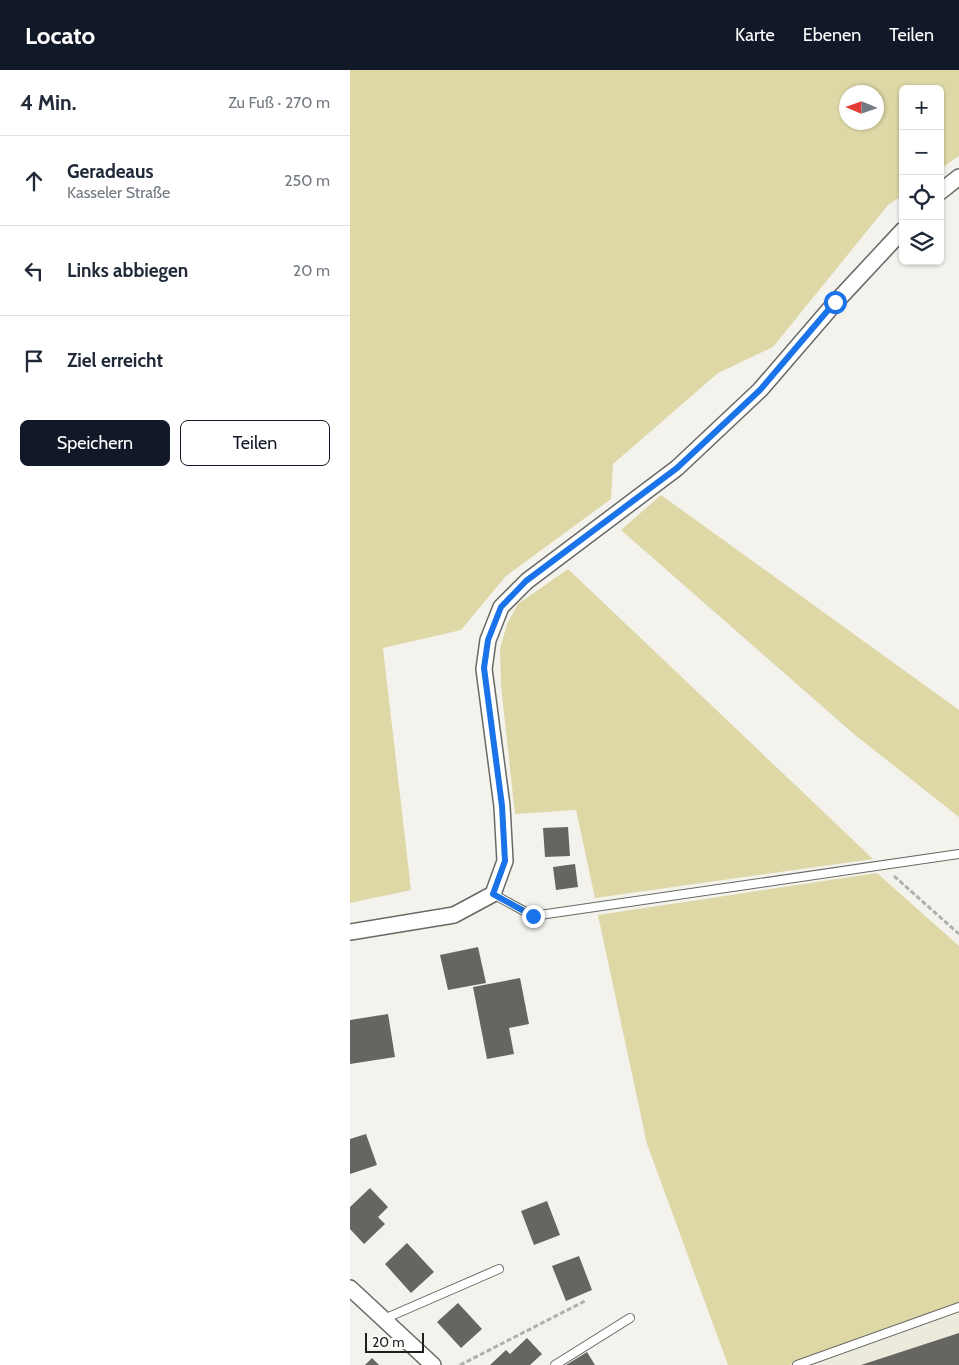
<!DOCTYPE html>
<html lang="de">
<meta charset="utf-8">
<style>
:root{--surface:#fff;--page:#f2f2f3;--text:#1f2937;--muted:#747a83;--line:#e0e1e3;--accent:#111827}
body{margin:0;font-family:Cabin,sans-serif;background:var(--page);color:var(--text)}
.controls{position:absolute;right:15px;top:15px;display:grid;overflow:hidden;border-radius:8px;box-shadow:0 1px 4px #0004}
.controls button{width:45px;height:45px;display:grid;place-items:center;padding:0;border:0;border-bottom:1px solid var(--line);background:var(--surface);color:var(--text);font:25px sans-serif}
.compass{position:absolute;left:489px;top:15px;width:45px;height:45px;border-radius:50%;background:var(--surface);box-shadow:0 1px 4px #0004;rotate:272deg}
.scale{position:absolute;left:15px;bottom:12px;width:59px;box-sizing:border-box;padding-left:5px;border:2px solid #1f1f1d;border-top:0;font-size:14px;line-height:18px;white-space:nowrap;color:#1f1f1d;-webkit-text-stroke:4px #fffffe;paint-order:stroke}
.stop{position:absolute;width:15px;height:15px;margin:-11px;border:4px solid #1a73e8;border-radius:50%;background:#fff}
.stop.end{background:#1a73e8;border-color:#fff;box-shadow:0 1px 5px #0008}
.list{margin:0;padding:0;list-style:none}
h2{display:flex;justify-content:space-between;align-items:center;height:65px;margin:0;padding:0 20px;font-size:21px}
h2 small{font-size:16px;font-weight:400;color:var(--muted)}
.list li{display:grid;grid-template-columns:32px 1fr auto;gap:15px;align-items:center;box-sizing:border-box;height:90px;padding:0 20px;border-top:1px solid var(--line)}
.list b{display:block;font-size:19px;white-space:nowrap}
.list p{margin:0;font-size:16px;white-space:nowrap;color:var(--muted)}
.list em{font-size:16px;font-style:normal;color:var(--muted)}
.actions{display:flex;gap:10px;padding:15px 20px}
.actions a{flex:1;padding:11px 0;border:1px solid var(--accent);border-radius:8px;text-align:center;font-size:18px;color:var(--accent)}
.actions .main{background:var(--accent);color:#fff}
.icon{flex:none;width:28px;height:28px;fill:none;stroke:currentColor;stroke-width:2;stroke-linecap:round;stroke-linejoin:round}
.map{position:relative;flex:none;width:609px;height:1295px;overflow:hidden}
header{display:flex;align-items:center;gap:30px;box-sizing:border-box;height:70px;padding:0 25px;background:var(--accent);color:#fff}
header strong{font-size:24px}
nav{display:flex;gap:28px;margin-inline-start:auto;font-size:18px}
main{display:flex}
aside{flex:1;background:var(--surface)}
.map>svg:first-child{display:block}
.built{fill:#ebeadc}
.green{fill:#ded7a6;fill-rule:evenodd}
.building{fill:#666560}
.lines{fill:none;stroke-linecap:round;stroke-linejoin:round}
.lane-casing{stroke:#696964;stroke-width:10}
.street-casing{stroke:#696964;stroke-width:18}
.path{stroke:#b0b0ac;stroke-width:3;stroke-dasharray:5 2.5;stroke-linecap:butt}
.lane{stroke:#fff;stroke-width:8}
.street{stroke:#fff;stroke-width:15}
.route{stroke:#1a73e8;stroke-width:6}
</style>
<header>
<strong>Locato</strong>
<nav><a>Karte</a><a>Ebenen</a><a>Teilen</a></nav>
</header>
<main>
<aside>
<h2>4 Min.<small>Zu Fuß · 270 m</small></h2>
<ul class="list">
<li><svg class="icon" aria-label="ahead" viewBox="0 0 24 24"><path d="M12 20V5M6 11l6-6 6 6"/></svg><div><b>Geradeaus</b><p>Kasseler Straße</p></div><em>250 m</em></li>
<li><svg class="icon" aria-label="left" viewBox="0 0 24 24"><path d="M17 20v-9H6M10 6l-5 5 5 5"/></svg><div><b>Links abbiegen</b></div><em>20 m</em></li>
<li><svg class="icon" aria-label="arrive" viewBox="0 0 24 24"><path d="M6 21V4h12l-3 4 3 4H6"/></svg><div><b>Ziel erreicht</b></div></li>
</ul>
<div class="actions"><a class="main">Speichern</a><a>Teilen</a></div>
</aside>
<div class="map">
<svg width="609" height="1295" viewBox="0 0 609 1295">
<rect width="100%" height="100%" fill="#f3f2ed"/>
<path class="built" d="M 609,1233 L 609,1295 L 439,1295 Z"/>
<path class="green" d="M 0,0 L 609,0 L 609,86 L 590,99 L 590,19 L 553,19 L 553,125 L 538,135 L 423,277 L 368,303 L 263,394 L 261,429 L 156,506 L 111,560 L 33,578 L 61,820 L 0,833 ZM 526,22 L 526,52 L 497,52 L 497,22 Z
M 311,425 L 609,640 L 609,747 L 505,665 L 271,460 Z
M 218,499 L 523,789 L 245,828 L 226,740 L 165,744 L 151,616 L 150,579 L 157,554 L 168,534 Z
M 527,803 L 609,876 L 609,1233 L 439,1295 L 378,1295 L 297,1074 L 248,845 Z"/>
<path class="building" d="M 218,757 L 220,786 L 195,787 L 193,758 Z
M 225,794 L 228,817 L 206,820 L 203,797 Z
M 128,877 L 136,913 L 98,920 L 90,885 Z
M 170,908 L 179,954 L 159,958 L 164,984 L 137,989 L 123,917 Z
M 38,944 L 45,987 L 0,994 L 0,950 Z
M 16,1064 L 27,1095 L 0,1104 L 0,1069 Z
M 20,1118 L 38,1137 L 28,1147 L 35,1154 L 14,1174 L 0,1159 L 0,1137 Z
M 197,1131 L 210,1165 L 184,1175 L 171,1141 Z
M 57,1173 L 84,1202 L 61,1223 L 35,1194 Z
M 229,1186 L 242,1220 L 216,1231 L 202,1196 Z
M 108,1233 L 132,1259 L 111,1278 L 87,1252 Z
M 609,1263 L 609,1295 L 511,1295 Z
M 177,1268 L 192,1284 L 180,1295 L 140,1295 L 156,1280 L 160,1284 Z
M 237,1282 L 245,1295 L 216,1295 Z
M 22,1288 L 29,1295 L 15,1295 Z"/>
<g class="lines">
<defs>
<path id="lane" d="M 143,824 L 183,846 L 609,784
M 34,1249 L 149,1199
M 205,1295 L 280,1248
M 447,1295 L 609,1237"/>
<path id="street" d="M 590,122 L 609,107
M 0,862 L 104,845 L 143,824 L 155,791 L 152,736 L 134,599 L 138,570 L 151,537 L 177,511 L 327,398 L 410,320 L 485,233 L 553,160
M 0,1218 L 83,1295"/>
</defs>
<use href="#lane" class="lane-casing"/>
<use href="#street" class="street-casing"/>
<path class="path" d="M 544,806 L 609,864
M 110,1295 L 235,1231"/>
<use href="#lane" class="lane"/>
<use href="#street" class="street"/>
</g>
<g class="lines">
<path class="route" d="M 183,846 L 143,824 L 155,791 L 152,736 L 134,598 L 138,570 L 151,537 L 176,511 L 327,398 L 410,320 L 485,232"/>
</g>
</svg>
<div class="controls">
<button>+</button>
<button>−</button>
<button><svg class="icon" aria-label="locate" viewBox="0 0 24 24"><circle cx="12" cy="12" r="6"/><path d="M12 2v4M12 18v4M2 12h4M18 12h4"/></svg></button>
<button><svg class="icon" aria-label="layers" viewBox="0 0 24 24"><path d="M12 4l9 5-9 5-9-5zM3 14l9 5 9-5"/></svg></button>
</div>
<svg class="compass" viewBox="-18 -18 36 36"><path d="M0-13l5 13h-10z" fill="#e53935"/><path d="M0 13l5-13h-10z" fill="#747a83"/></svg>
<div class="scale">20 m</div>
<div class="stop" style="left:485px;top:232px"></div>
<div class="stop end" style="left:183px;top:846px"></div>
</div>
</main>
